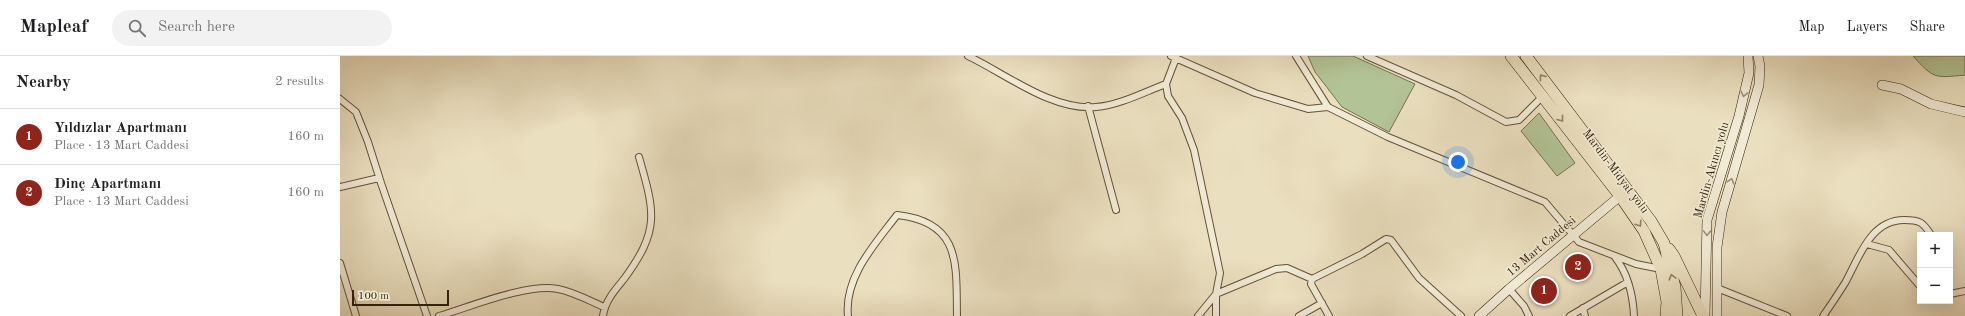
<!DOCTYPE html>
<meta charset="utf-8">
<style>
:root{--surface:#fff;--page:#f2f2f2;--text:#202124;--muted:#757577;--line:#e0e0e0;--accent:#8f2418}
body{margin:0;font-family:"Old Standard TT",serif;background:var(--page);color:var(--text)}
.controls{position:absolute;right:12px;bottom:12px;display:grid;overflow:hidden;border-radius:0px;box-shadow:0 4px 16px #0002}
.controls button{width:36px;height:36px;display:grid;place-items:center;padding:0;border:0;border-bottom:1px solid var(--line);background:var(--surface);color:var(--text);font:20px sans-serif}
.scale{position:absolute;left:12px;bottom:10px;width:97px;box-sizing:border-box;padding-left:4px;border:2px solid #35230a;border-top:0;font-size:11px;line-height:14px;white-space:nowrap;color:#35230a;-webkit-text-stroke:3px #f1ead5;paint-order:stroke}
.you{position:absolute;left:1118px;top:106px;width:14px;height:14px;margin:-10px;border:3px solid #fff;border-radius:50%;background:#1a73e8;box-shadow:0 0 0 6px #1a73e833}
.badge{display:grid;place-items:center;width:26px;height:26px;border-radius:50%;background:var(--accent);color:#fff;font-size:13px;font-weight:700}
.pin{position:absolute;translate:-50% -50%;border:2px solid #fff;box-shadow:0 1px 4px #0006}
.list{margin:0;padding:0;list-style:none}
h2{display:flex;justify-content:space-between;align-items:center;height:52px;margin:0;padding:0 16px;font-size:17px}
h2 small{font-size:13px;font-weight:400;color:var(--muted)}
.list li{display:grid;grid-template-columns:26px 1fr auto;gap:12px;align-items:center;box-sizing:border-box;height:56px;padding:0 16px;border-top:1px solid var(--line)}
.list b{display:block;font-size:15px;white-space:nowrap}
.list p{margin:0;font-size:13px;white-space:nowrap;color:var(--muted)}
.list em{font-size:13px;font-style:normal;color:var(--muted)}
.icon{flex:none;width:22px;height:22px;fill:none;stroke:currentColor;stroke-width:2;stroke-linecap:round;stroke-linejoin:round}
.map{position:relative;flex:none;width:1625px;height:260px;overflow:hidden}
header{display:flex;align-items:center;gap:24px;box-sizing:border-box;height:56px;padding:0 20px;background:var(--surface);border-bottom:1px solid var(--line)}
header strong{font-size:19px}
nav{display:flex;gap:22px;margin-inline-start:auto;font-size:14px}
.search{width:280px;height:36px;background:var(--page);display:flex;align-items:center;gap:10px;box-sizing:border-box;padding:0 14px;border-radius:22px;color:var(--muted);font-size:15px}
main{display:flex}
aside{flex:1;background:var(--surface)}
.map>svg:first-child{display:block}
.green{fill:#b2c395;stroke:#747350}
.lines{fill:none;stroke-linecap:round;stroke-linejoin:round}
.street-casing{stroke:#625237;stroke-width:8}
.secondary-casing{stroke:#35230a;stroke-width:10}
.highway-casing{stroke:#35230a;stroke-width:12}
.street{stroke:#f1ead5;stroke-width:6}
.secondary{stroke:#f1ead5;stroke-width:9}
.highway{stroke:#eadfbf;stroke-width:11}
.oneway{stroke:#908164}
.oneway2{stroke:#9c907a}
.labels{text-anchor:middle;stroke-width:3;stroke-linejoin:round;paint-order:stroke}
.street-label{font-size:12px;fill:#35230a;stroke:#f1ead5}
</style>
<header>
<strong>Mapleaf</strong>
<div class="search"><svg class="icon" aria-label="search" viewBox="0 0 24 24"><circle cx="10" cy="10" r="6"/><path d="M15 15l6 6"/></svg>Search here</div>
<nav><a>Map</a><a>Layers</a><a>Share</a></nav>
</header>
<main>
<aside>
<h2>Nearby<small>2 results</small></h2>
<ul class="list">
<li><span class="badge">1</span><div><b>Yıldızlar Apartmanı</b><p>Place · 13 Mart Caddesi</p></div><em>160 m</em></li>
<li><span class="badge">2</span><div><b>Dinç Apartmanı</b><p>Place · 13 Mart Caddesi</p></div><em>160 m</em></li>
</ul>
</aside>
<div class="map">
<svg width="1625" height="260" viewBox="0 0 1625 260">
<rect width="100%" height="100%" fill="#eadfbf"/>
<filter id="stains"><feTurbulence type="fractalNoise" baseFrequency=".005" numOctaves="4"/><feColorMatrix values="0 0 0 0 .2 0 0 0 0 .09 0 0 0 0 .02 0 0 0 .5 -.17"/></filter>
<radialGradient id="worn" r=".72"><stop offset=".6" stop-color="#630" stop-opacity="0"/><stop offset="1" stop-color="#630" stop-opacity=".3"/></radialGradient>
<path class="green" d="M 968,0 L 1013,0 L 1075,28 L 1049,76 L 1002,51 L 975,16 Z
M 1573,0 L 1625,0 L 1625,19 C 1594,22 1594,23 1573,0 Z
M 1199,57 L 1235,107 L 1217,120 L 1181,75 Z"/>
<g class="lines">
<defs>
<path id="street" d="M 628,0 C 666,18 712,55 756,51 C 780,49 804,36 826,28
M 831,0 L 915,37 L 968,53 L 988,51
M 956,0 L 988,51 L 1048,81 L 1205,146 L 1239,186 L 1296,208 L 1321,213
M 1027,0 L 1116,39 L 1166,66 L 1179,64 L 1203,40
M 836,2 L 826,28 L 828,40 L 842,62 L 854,94 L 880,217 L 876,238 L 876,260
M 0,43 L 16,56 L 28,86 L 41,127 L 87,260
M 748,50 L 776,154
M 0,131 L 39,122
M 1527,188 L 1549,194 L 1580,230
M 1275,201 C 1288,218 1293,239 1294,260
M 0,207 L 16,260
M 1377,232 L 1447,260
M 1169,233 L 1184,250 L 1189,260
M 1610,238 L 1625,235
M 1243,252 L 1245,260
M 99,260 C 130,251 187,227 218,233 C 234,236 250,245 264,251
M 263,260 C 265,245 275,234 284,223 C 320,174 315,157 299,101
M 508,260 C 504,221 535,188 557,159 C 622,166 616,209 617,260
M 858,260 L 876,238 L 936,213 L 947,212 L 972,223
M 959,260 L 982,247
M 989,260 L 971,228 L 972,223 L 1022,198 L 1046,183 L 1051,184 L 1079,222 L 1121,260
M 1230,260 L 1288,226
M 1483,260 C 1491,249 1498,238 1505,227 C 1519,202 1530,164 1564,164 C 1580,164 1583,166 1591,179"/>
<path id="secondary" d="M 1542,29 L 1561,33 L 1591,48 L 1625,56
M 1139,260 L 1169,233 L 1280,140
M 1365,260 L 1367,164 L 1399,60 L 1409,17 L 1408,0
M 1377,260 L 1377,191 L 1382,156 L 1419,29 L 1420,10 L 1418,0"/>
<path id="highway" d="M 1171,0 L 1280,140 L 1304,175 L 1321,213 L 1327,246 L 1326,260
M 1186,0 L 1311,165 L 1324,187 L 1335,231 L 1337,260
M 1329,193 L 1334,200 L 1363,260"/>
</defs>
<use href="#street" class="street-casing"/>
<use href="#secondary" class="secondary-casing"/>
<use href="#highway" class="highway-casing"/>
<use href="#street" class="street"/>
<use href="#secondary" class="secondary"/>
<use href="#highway" class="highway"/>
</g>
<defs><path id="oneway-chevron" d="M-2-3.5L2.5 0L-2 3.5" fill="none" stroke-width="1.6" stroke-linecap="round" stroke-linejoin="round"/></defs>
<g class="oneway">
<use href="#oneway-chevron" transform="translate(1202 21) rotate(-127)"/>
<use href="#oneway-chevron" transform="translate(1221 63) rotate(52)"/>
<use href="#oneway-chevron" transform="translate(1299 168) rotate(56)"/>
<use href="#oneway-chevron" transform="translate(1332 221) rotate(-105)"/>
</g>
<g class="oneway2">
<use href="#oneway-chevron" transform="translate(1404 38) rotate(103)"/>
<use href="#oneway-chevron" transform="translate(1391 125) rotate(-74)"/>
<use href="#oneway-chevron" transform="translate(1367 177) rotate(92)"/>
</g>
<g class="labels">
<g class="street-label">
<text transform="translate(1371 114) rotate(-74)" y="4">Mardin-Akıncı yolu</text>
<text transform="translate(1276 115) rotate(53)" y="4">Mardin-Midyat yolu</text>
<text transform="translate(1201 190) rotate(-40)" y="4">13 Mart Caddesi</text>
</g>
</g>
<rect width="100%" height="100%" filter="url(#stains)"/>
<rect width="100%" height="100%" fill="url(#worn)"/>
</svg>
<div class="controls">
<button>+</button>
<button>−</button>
</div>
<div class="scale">100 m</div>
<div class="you"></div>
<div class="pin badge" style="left:1204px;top:235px">1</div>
<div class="pin badge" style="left:1238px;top:211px">2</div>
</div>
</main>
